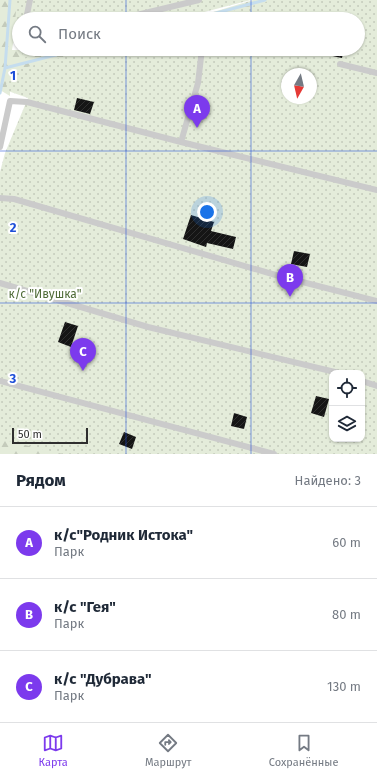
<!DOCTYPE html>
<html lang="ru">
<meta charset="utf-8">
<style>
:root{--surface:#fff;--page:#f6f6f7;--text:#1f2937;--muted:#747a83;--line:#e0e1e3;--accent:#7c3aed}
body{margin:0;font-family:"Fira Sans",sans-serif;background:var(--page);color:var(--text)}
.controls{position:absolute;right:12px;bottom:12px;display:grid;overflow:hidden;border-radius:8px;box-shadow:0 1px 3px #0004}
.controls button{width:36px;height:36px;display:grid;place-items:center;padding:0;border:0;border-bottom:1px solid var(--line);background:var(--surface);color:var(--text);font:20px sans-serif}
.compass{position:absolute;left:281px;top:68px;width:36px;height:36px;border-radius:50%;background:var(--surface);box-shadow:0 1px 3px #0004;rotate:188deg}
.scale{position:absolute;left:12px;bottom:10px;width:76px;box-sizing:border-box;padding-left:4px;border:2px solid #2e2e2e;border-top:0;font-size:11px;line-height:14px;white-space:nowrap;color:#2e2e2e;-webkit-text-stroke:3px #fff;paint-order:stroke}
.you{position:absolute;left:207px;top:212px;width:14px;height:14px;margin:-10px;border:3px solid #fff;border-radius:50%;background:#1a73e8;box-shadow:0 0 0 6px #1a73e833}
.badge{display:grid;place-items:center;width:26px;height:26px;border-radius:50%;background:var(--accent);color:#fff;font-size:13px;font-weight:700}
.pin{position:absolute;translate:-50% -33px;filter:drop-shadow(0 1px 2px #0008)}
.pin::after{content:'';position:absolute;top:21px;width:14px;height:12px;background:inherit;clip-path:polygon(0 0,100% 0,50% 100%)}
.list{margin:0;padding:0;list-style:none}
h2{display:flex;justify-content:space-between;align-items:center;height:52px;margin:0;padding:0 16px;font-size:17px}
h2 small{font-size:13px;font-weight:400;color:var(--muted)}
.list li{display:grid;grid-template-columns:26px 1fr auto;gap:12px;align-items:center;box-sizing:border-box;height:72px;padding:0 16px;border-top:1px solid var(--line)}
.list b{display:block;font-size:15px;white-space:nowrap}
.list p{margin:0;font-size:13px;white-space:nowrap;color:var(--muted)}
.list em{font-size:13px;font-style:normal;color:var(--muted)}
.icon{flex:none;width:22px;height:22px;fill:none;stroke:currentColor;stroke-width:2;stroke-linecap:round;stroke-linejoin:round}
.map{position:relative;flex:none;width:377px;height:454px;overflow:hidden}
.search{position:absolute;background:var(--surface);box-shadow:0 1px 3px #0004;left:12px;right:12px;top:12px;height:44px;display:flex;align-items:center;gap:10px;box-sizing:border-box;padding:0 14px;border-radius:22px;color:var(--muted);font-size:15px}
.sheet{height:268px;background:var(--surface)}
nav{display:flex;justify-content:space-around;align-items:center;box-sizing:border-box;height:56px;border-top:1px solid var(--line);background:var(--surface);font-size:11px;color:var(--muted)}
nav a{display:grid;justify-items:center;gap:2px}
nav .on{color:var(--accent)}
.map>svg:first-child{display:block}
.forest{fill:url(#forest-firs)}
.garden{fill:url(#garden-dots);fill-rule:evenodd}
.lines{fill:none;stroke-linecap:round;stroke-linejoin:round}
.stream{stroke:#c5ddee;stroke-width:3}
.building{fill:url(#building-hatch)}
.service{stroke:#cbcbcb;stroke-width:6}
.grid{fill:none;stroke:#1d4ed8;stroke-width:1;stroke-opacity:0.55}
.labels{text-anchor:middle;stroke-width:4;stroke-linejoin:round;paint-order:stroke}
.park-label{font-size:12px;fill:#506c38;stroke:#fff}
.grid-label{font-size:13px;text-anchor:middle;font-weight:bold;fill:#1d4ed8;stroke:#fff;stroke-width:4;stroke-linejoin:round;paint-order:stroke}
</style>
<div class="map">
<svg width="377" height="454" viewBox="0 0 377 454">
<defs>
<pattern id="forest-firs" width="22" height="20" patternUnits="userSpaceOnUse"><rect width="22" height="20" fill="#e4ecda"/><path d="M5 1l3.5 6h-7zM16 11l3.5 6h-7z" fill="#c4cbbb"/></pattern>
<pattern id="garden-dots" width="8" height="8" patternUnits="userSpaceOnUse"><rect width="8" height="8" fill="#e4ecda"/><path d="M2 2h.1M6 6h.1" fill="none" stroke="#c4cbbb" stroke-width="1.8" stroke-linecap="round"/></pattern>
<pattern id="building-hatch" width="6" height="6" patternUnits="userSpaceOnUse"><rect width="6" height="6" fill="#151515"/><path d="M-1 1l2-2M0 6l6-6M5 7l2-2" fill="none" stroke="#2f2f2f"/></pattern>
</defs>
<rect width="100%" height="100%" fill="#fff"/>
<path class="forest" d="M 0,0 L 20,0 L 12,50 L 110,49 L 10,74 L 10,96 L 0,90 Z
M 253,0 L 286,0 L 237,19 L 190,19 Z
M 0,437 L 70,454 L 0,454 Z"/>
<path class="garden" d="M 17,0 L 251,0 L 177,19 L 19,19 L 19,44 L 13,43 Z
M 273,0 L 377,0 L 377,454 L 63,454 L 0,439 L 0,172 L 5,153 L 28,98 L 8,91 L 6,85 L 9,72 L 93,49 L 358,49 L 358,19 L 204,19 ZM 287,74 L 311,74 L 311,98 L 287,98 ZM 332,373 L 362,373 L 362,439 L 332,439 Z
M 22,49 L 61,49 L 23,59 Z"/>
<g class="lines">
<path class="stream" d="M 194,19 L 265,0
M 5,68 L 79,49
M 0,93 L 5,68 L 10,0"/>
</g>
<path class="building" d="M 318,49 L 344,49 L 342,58 L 318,53 Z
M 77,98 L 94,102 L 90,114 L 74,110 Z
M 191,215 L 214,222 L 211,231 L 236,237 L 233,249 L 207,243 L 206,247 L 183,239 Z
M 294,251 L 310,254 L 307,267 L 291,264 Z
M 65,322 L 78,326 L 71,347 L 58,342 Z
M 316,396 L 329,399 L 324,417 L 311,413 Z
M 234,413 L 247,417 L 244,429 L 231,426 Z
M 124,432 L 136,437 L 132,449 L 119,444 Z"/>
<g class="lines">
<path class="service" d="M 26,19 L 30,0
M 120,19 L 199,0
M 340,64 L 377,73
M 181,142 L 198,83 L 202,49
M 0,147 L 10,101 L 27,102 L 181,142 L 377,190
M 0,198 L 14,199 L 279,276 L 377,301
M 0,283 L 148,327 L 339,373
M 0,381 L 274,454
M 362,381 L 377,386"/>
</g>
<path class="grid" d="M 126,0 L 126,19M 251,0 L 251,19M 126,49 L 126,454M 251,49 L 251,454M 0,151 L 377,151M 0,303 L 377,303"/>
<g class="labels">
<g class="park-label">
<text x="45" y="298">к/с "Ивушка"</text>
</g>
</g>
<g class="grid-label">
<text x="13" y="80">1</text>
<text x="13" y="232">2</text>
<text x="13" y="383">3</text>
</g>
</svg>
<div class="controls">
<button><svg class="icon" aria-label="locate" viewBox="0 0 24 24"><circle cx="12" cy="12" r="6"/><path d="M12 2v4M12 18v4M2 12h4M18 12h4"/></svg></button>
<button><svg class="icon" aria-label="layers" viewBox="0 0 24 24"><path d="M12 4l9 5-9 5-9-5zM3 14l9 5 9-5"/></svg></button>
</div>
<svg class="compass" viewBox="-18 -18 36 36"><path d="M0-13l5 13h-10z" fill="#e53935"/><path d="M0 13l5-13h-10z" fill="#747a83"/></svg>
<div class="scale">50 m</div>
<div class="you"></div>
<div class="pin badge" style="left:197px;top:128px">A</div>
<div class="pin badge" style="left:290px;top:297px">B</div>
<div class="pin badge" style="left:83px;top:371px">C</div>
<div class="search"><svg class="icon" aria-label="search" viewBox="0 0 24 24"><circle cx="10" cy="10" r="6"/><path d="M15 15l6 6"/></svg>Поиск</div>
</div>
<section class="sheet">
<h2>Рядом<small>Найдено: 3</small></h2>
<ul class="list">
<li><span class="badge">A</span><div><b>к/с&quot;Родник Истока&quot;</b><p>Парк</p></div><em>60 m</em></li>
<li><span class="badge">B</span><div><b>к/с &quot;Гея&quot;</b><p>Парк</p></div><em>80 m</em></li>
<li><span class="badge">C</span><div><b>к/с &quot;Дубрава&quot;</b><p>Парк</p></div><em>130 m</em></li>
</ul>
</section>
<nav>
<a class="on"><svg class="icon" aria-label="map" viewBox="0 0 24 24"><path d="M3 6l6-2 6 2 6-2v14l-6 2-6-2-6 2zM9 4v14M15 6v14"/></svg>Карта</a>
<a><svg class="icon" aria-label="directions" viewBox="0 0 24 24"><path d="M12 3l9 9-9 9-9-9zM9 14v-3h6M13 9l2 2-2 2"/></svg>Маршрут</a>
<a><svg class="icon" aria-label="saved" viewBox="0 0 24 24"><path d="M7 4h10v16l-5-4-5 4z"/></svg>Сохранённые</a>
</nav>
